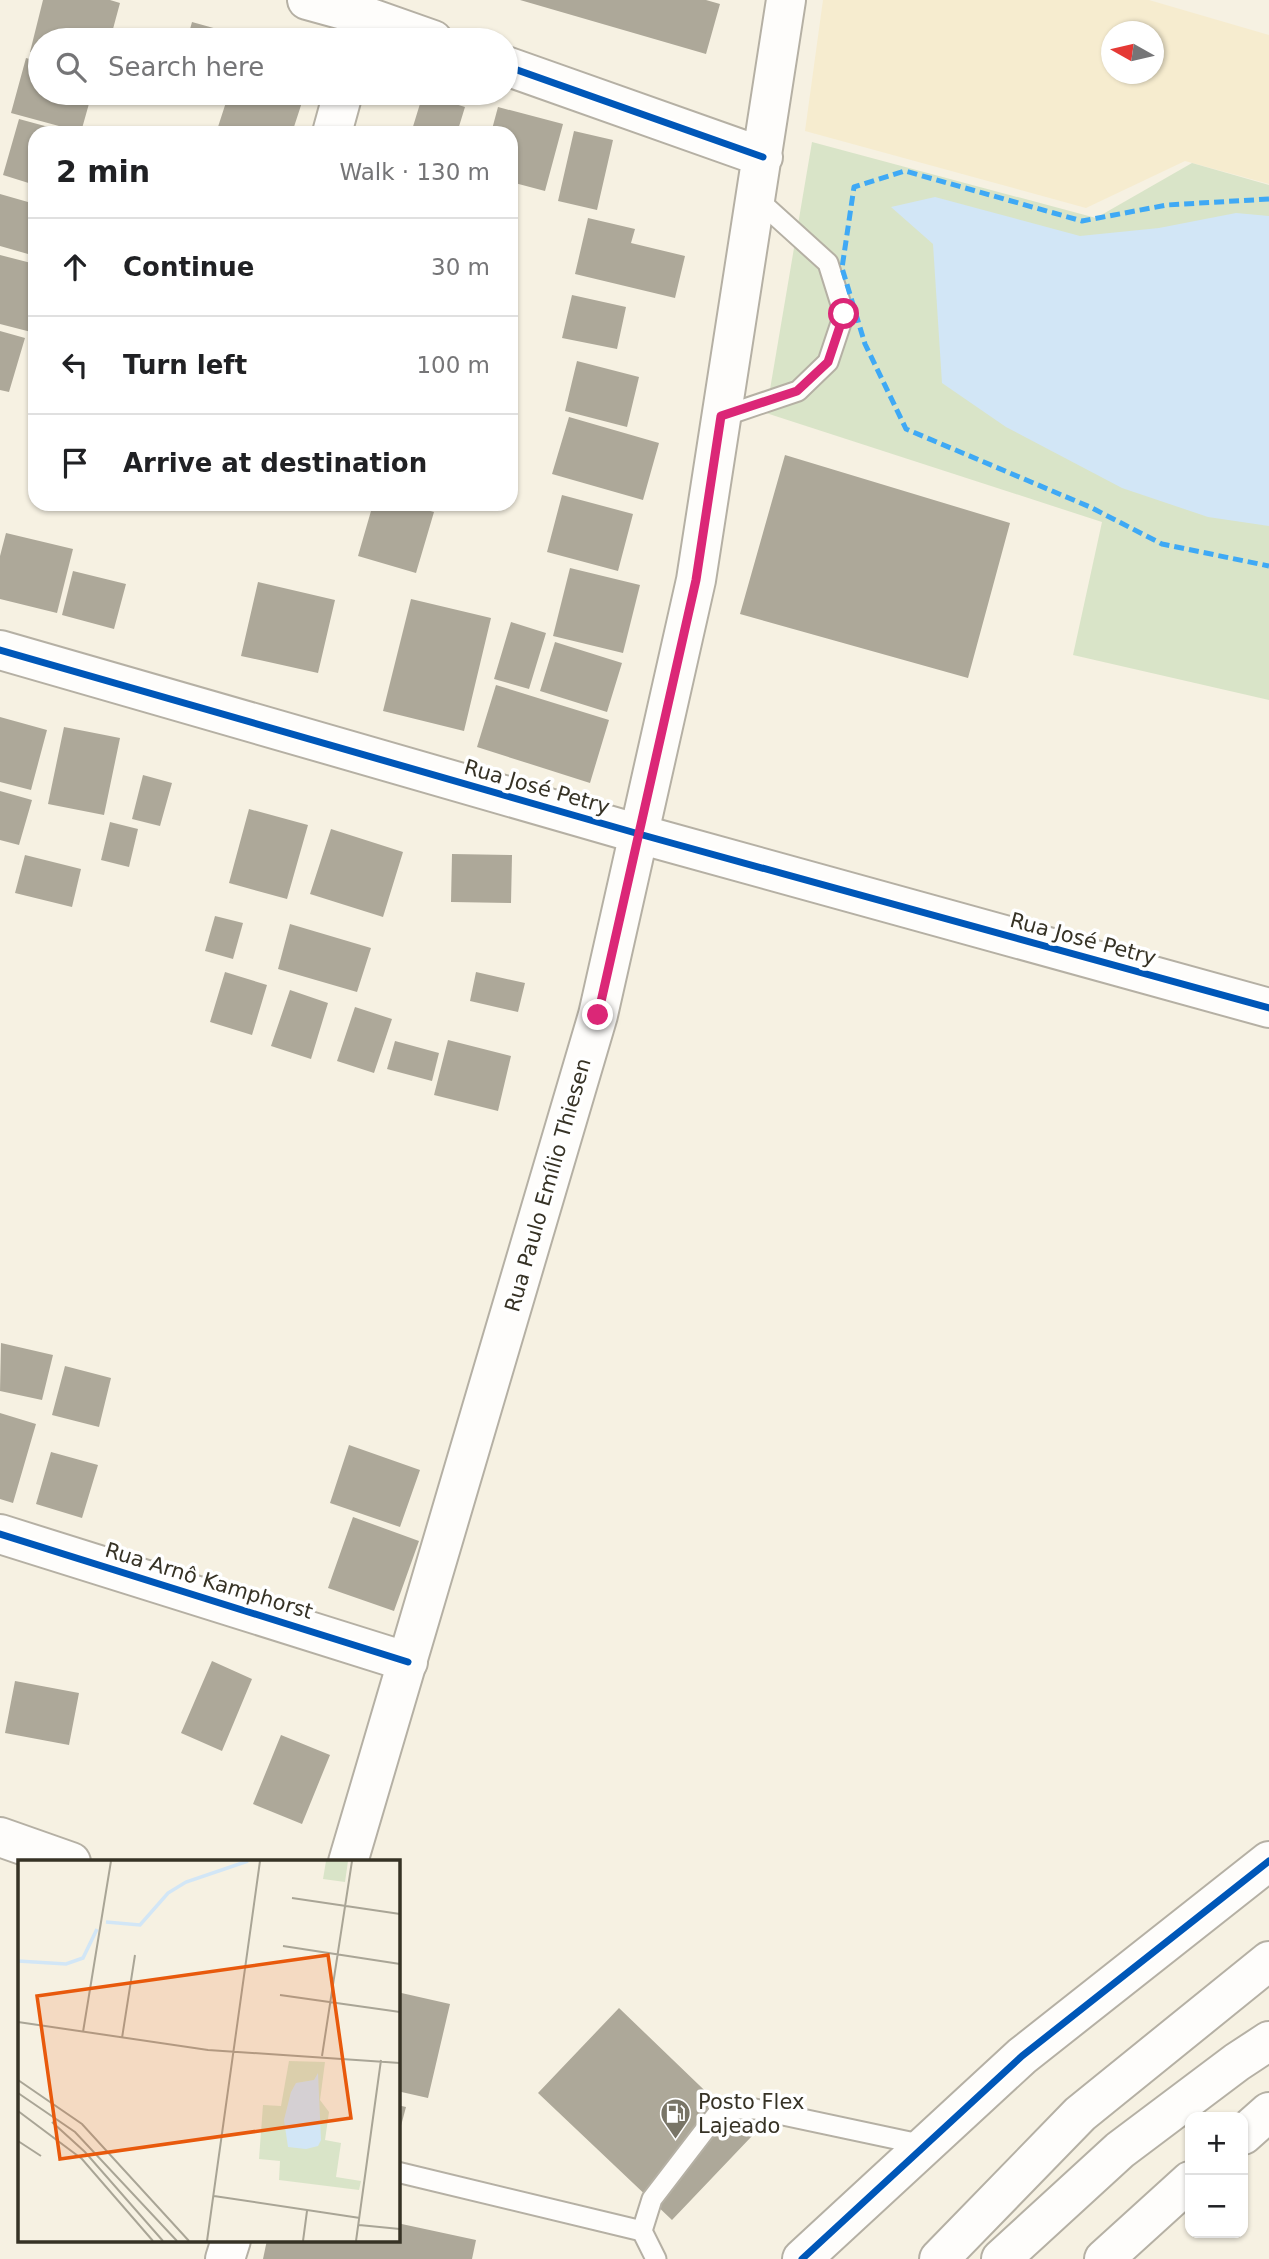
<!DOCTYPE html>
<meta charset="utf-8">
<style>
:root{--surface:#fff;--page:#f2f2f2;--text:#202124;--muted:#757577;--line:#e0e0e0}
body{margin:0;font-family:"DejaVu Sans",sans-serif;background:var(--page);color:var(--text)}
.controls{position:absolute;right:21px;bottom:21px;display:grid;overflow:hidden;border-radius:14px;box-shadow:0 2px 5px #0004}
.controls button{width:63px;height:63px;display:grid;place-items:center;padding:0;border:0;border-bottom:2px solid var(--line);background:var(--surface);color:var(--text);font:35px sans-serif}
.compass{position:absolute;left:1101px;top:21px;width:63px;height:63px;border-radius:50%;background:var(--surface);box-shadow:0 2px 5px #0004;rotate:278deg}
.stop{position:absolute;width:21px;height:21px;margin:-16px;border:5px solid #db2777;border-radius:50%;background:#fff}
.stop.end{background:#db2777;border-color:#fff;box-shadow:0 2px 7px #0008}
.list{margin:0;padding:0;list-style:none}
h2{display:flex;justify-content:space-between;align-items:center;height:91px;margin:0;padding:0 28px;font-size:30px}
h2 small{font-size:23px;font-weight:400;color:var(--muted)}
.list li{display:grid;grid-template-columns:46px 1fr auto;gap:21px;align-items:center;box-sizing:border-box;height:98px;padding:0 28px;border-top:2px solid var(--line)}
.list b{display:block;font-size:26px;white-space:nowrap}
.list em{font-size:23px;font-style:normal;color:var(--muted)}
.icon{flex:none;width:38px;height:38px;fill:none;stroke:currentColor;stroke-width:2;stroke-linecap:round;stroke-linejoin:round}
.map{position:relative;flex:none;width:1269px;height:2259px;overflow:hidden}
.search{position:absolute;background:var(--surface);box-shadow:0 2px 5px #0004;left:28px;top:28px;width:490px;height:77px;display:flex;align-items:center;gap:18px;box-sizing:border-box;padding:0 24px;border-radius:38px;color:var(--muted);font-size:26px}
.panel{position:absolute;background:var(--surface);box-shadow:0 2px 5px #0004;left:28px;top:126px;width:490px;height:385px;border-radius:21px}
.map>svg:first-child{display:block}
.built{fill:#f6eccf;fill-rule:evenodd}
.green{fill:#d9e4c8}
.water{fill:#d2e6f6}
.building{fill:#ada899}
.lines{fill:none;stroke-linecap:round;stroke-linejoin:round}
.lane-casing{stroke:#b5b0a4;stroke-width:23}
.street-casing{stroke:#b5b0a4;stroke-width:42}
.secondary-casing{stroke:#b5b0a4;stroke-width:42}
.highway-casing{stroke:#b5b0a4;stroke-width:42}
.lane{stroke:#fefdfb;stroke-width:19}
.street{stroke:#fefdfb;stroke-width:38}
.secondary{stroke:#fefdfb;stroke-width:38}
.highway{stroke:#fefdfb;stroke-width:38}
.quiet{stroke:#3fa9f5;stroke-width:5;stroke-dasharray:10 5;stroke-linecap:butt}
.cycleway-casing{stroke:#fff;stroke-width:11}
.cycleway{stroke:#0057b8;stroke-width:7}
.route{stroke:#db2777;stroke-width:9}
.labels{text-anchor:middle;stroke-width:7;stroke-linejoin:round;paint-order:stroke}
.street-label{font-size:21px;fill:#363225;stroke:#fff}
.poi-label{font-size:21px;fill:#363225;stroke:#fff;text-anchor:start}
.inset-river{fill:none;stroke:#d2e6f6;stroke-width:3.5}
.inset-road{fill:none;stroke:#a9a596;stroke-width:2}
.view{fill:#e8590c;fill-opacity:0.15;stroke:#e8590c;stroke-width:3.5}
.inset-edge{fill:none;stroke:#363225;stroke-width:3.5}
</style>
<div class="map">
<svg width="1269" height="2259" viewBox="0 0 1269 2259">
<rect width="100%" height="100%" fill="#f6f1e2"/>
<path class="built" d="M 823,0 L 1149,0 L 1269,35 L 1269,184 L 1185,161 L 1086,208 L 805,131 ZM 1112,32 L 1154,32 L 1154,74 L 1112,74 Z"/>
<path class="green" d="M 812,142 L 1096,218 L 1192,163 L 1269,185 L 1269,700 L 1073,655 L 1102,522 L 766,413 Z"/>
<path class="water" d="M 935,197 L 1080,236 L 1159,228 L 1236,213 L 1269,216 L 1269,526 L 1208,517 L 1122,488 L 1006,427 L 942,383 L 933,244 L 891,207 Z"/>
<path class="building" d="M 43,0 L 110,0 L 120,3 L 110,40 L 40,40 L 40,54 L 30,52 Z
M 520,0 L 706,0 L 720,4 L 706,54 Z
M 192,22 L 235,34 L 233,40 L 187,40 Z
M 26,58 L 40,62 L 40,93 L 92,93 L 81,132 L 11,113 Z
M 229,93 L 305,93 L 292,133 L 216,133 Z
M 423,94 L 465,107 L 457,133 L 411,133 Z
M 498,107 L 563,124 L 545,191 L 511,182 L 511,133 L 491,133 Z
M 19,119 L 67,132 L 35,133 L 35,185 L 3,175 Z
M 574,131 L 613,140 L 597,210 L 558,201 Z
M 0,194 L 35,204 L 35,256 L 0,246 Z
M 588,218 L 635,229 L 631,243 L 685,256 L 675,298 L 575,274 Z
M 0,255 L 35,264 L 35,333 L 0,324 Z
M 572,295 L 626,307 L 617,349 L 562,338 Z
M 0,331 L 25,338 L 9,392 L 0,390 Z
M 577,361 L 639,377 L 627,427 L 565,411 Z
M 569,417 L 659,443 L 643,500 L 552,474 Z
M 785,455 L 1010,523 L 968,678 L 740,614 Z
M 562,495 L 633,514 L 618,571 L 547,552 Z
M 373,504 L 405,504 L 434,512 L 416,573 L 358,556 Z
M 6,533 L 73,549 L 57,613 L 0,599 L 0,556 Z
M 570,568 L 640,585 L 623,653 L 553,636 Z
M 73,571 L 126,584 L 114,629 L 62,615 Z
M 258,582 L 335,600 L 318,673 L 241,656 Z
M 411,599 L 491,618 L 464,731 L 383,711 Z
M 511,622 L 546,633 L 529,689 L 494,679 Z
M 555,642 L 622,663 L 607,712 L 540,691 Z
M 496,685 L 609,720 L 590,783 L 477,747 Z
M 0,717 L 47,730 L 31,790 L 0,782 Z
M 64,727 L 120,738 L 104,815 L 48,804 Z
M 143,775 L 172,783 L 160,826 L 132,819 Z
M 0,791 L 32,800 L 19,845 L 0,840 Z
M 249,809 L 308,825 L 287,899 L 229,883 Z
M 110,822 L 138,829 L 129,867 L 101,860 Z
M 331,829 L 403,852 L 383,917 L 310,894 Z
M 452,854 L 512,855 L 511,903 L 451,902 Z
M 25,855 L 81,869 L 72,907 L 15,893 Z
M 215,916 L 243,923 L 233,959 L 205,951 Z
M 290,924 L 371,948 L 357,992 L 278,969 Z
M 225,972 L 267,985 L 252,1035 L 210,1022 Z
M 476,972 L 525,983 L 518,1012 L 470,1001 Z
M 290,990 L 328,1003 L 311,1059 L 271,1046 Z
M 355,1007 L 392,1019 L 374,1073 L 337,1061 Z
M 448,1040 L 511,1056 L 498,1111 L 434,1095 Z
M 395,1041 L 439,1053 L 432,1081 L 387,1069 Z
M 1,1343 L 53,1355 L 42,1400 L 0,1391 Z
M 65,1366 L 111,1378 L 99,1427 L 52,1415 Z
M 0,1413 L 36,1424 L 13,1503 L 0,1499 Z
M 349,1445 L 420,1470 L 400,1527 L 330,1503 Z
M 51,1452 L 98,1465 L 82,1518 L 36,1504 Z
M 353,1517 L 419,1541 L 394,1611 L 328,1588 Z
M 212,1661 L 252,1679 L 222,1751 L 181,1733 Z
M 15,1681 L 79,1693 L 69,1745 L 5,1733 Z
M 281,1735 L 330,1755 L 302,1824 L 253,1804 Z
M 397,1992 L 450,2004 L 428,2098 L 397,2091 Z
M 619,2008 L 752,2136 L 672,2220 L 538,2093 Z
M 397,2105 L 406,2107 L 398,2137 L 397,2137 Z
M 397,2223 L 476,2240 L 472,2259 L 263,2259 L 267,2240 L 397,2240 Z"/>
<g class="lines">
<defs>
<path id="lane" d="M 721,417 L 798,391 L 828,362 L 844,314 L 828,263 L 755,197
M 397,2172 L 642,2231
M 656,2259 L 642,2231 L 652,2199 L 718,2113 L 732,2109 L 755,2109 L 924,2145"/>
<path id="street" d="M 332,133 L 343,93
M 0,650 L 639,834 L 1269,1008
M 0,1534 L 408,1662
M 0,1837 L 71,1862"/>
<path id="secondary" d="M 307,0 L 365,16 L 433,40
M 506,66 L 763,157
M 348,1862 L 598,1015 L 696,580 L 786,0
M 1243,2135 L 1269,2112
M 225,2259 L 231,2240
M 802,2259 L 1022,2056 L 1269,1861
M 1104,2259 L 1190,2181"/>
<path id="highway" d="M 939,2259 L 1080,2114 L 1269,1961
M 1001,2259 L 1120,2150 L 1237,2062 L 1269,2041"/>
</defs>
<use href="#lane" class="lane-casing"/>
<use href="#street" class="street-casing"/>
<use href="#secondary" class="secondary-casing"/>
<use href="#highway" class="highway-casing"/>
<use href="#lane" class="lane"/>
<use href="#street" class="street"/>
<use href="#secondary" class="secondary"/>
<use href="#highway" class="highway"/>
<path class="quiet" d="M 1269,199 L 1167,205 L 1082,221 L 905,171 L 854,187 L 842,268 L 865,344 L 906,429 L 1090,507 L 1162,544 L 1269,566"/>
<defs>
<path id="cycleway" d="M 506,66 L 763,157
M 0,650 L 639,834 L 1269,1008
M 0,1534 L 408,1662
M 802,2259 L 1022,2056 L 1269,1861"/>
</defs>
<use href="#cycleway" class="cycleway-casing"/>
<use href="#cycleway" class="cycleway"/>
</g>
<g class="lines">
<path class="route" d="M 598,1015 L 696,580 L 721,416 L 797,391 L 828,362 L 844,314"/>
</g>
<defs>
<symbol id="fuel-pin" viewBox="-11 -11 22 30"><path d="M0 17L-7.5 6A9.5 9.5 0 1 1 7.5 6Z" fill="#797567" stroke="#fff"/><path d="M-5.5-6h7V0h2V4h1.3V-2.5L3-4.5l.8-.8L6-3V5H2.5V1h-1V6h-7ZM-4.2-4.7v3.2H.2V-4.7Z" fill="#fff"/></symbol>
</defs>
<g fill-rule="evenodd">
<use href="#fuel-pin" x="658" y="2096" width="35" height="47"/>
</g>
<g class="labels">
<g class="street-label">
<text transform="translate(537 787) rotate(16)" y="7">Rua José Petry</text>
<text transform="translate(1083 939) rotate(15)" y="7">Rua José Petry</text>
<text transform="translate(548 1185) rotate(-74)" y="7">Rua Paulo Emílio Thiesen</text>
<text transform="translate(209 1581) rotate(17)" y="7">Rua Arnô Kamphorst</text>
</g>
<g class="poi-label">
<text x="698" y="2109">Posto Flex<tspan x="698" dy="24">Lajeado</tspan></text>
</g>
</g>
<g transform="translate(18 1860)">
<rect width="382" height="382" fill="#f6f1e2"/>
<path d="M 308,1 L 330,1 L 327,22 L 305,19 ZM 271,201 L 307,202 L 302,240 L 311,252 L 307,280 L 323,283 L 318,317 L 343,321 L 341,330 L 261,320 L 262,301 L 241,299 L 245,245 L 263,246 Z" fill="#d9e4c8"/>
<path d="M 300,213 L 303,280 L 300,286 L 288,289 L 270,287 L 266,260 L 273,232 L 278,223 L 296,220 Z" fill="#d2e6f6"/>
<path class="inset-river" d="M 88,62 L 122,65 L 150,33 L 168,22 L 230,1M 0,101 L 48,104 L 65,98 L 79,69"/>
<path class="inset-road" d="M 274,38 L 382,54M 265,86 L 382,104M 262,135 L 382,152M 0,162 L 190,190 L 382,203M 65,172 L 93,1M 104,178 L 117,95M 304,196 L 334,1M 0,220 L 64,264 L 171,381M 0,233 L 57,272 L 159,381M 0,251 L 64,299 L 135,381M 34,262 L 67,292 L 145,381M 0,281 L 23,296M 196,336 L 342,358M 341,365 L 382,369M 189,381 L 242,1M 285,381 L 289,351M 338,381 L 363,200"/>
<path class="view" d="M 310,95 L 333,258 L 42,299 L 19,136 Z"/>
<rect width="382" height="382" class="inset-edge"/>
</g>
</svg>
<div class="controls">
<button>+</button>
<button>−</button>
</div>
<svg class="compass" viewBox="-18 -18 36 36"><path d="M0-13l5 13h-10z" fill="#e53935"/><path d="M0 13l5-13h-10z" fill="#757577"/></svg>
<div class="stop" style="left:844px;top:314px"></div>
<div class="stop end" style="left:598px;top:1015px"></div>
<div class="search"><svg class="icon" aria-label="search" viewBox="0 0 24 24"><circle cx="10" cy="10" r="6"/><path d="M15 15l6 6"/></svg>Search here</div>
<section class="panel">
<h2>2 min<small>Walk · 130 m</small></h2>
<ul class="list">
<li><svg class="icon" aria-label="ahead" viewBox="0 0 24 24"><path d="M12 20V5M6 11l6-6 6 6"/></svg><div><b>Continue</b></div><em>30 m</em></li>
<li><svg class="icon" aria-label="left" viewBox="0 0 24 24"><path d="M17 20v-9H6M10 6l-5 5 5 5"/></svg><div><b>Turn left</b></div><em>100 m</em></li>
<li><svg class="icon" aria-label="arrive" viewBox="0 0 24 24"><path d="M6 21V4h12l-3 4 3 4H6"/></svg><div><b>Arrive at destination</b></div></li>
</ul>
</section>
</div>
